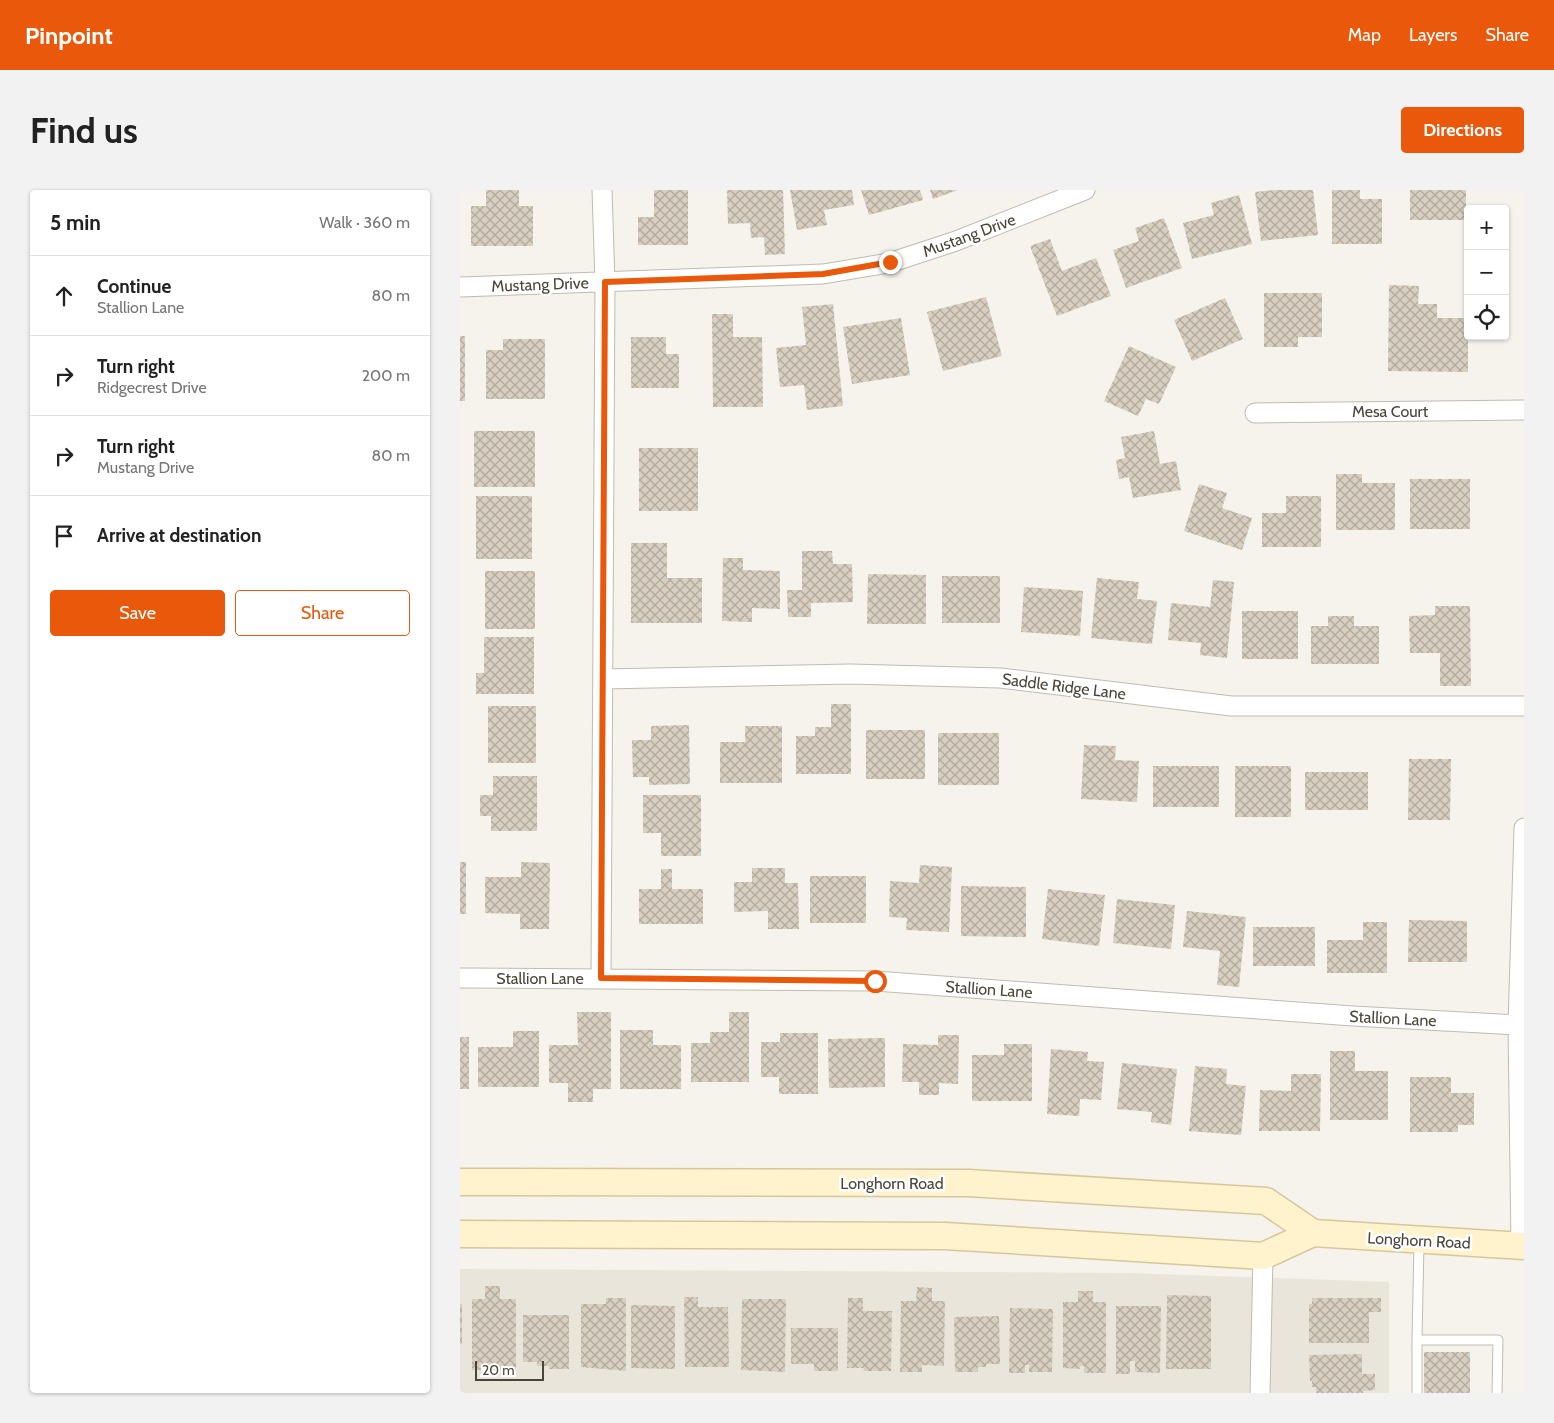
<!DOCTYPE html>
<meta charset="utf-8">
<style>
:root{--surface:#fff;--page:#f2f2f2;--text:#222;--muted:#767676;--line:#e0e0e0;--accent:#ea580c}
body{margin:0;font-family:Cabin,sans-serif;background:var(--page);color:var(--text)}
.controls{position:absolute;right:15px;top:15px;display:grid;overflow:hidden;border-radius:5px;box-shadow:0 1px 4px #0004}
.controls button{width:45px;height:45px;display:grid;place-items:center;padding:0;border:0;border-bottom:1px solid var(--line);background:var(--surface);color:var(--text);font:25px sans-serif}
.scale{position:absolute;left:15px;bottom:12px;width:69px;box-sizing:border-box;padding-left:5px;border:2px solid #4b4439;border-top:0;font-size:14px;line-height:18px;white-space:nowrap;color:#4b4439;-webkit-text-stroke:4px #fff;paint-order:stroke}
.stop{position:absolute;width:15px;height:15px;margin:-11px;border:4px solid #ea580c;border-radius:50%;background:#fff}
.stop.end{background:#ea580c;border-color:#fff;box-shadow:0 1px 5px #0008}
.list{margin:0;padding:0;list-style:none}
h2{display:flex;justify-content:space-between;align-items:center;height:65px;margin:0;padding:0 20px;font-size:21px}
h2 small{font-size:16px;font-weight:400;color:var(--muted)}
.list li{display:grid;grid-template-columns:32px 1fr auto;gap:15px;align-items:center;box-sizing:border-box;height:80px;padding:0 20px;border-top:1px solid var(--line)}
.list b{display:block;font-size:19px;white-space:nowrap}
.list p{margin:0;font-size:16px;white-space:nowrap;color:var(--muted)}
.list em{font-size:16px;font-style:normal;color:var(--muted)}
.actions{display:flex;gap:10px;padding:15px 20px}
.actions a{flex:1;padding:11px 0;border:1px solid var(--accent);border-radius:5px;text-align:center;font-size:18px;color:var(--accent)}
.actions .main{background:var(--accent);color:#fff}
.icon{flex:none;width:28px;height:28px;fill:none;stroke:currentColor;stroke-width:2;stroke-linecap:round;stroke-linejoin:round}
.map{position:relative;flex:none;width:1064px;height:1203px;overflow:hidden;border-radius:5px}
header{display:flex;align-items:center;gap:30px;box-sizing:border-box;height:70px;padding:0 25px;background:var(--accent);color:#fff}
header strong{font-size:24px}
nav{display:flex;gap:28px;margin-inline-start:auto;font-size:18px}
.intro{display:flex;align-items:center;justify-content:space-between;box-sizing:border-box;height:120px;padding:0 30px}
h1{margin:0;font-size:35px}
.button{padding:12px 22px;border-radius:5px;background:var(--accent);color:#fff;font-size:18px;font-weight:700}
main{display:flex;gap:30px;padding:0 30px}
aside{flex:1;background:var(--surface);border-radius:5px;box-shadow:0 1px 4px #0004}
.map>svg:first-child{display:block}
.residential{fill:#eae5da}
.building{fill:url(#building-cross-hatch)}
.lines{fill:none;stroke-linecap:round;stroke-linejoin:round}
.lane-casing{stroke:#c2bbae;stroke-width:11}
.street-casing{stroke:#c2bbae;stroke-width:21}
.secondary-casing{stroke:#d6c79b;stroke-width:29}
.lane{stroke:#fff;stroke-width:9}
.street{stroke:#fff;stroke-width:19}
.secondary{stroke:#fff3cd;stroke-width:26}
.route{stroke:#ea580c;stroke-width:6}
.labels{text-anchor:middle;stroke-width:5;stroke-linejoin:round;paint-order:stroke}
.street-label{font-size:16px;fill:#4b4439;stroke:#fff}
</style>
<header>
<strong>Pinpoint</strong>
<nav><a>Map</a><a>Layers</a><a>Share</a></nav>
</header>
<div class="intro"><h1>Find us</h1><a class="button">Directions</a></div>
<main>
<aside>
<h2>5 min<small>Walk · 360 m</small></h2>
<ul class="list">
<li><svg class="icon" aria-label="ahead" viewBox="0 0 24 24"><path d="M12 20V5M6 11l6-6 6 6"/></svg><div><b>Continue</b><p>Stallion Lane</p></div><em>80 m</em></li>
<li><svg class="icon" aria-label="right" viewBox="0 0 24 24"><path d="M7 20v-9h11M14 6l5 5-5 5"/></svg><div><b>Turn right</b><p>Ridgecrest Drive</p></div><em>200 m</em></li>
<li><svg class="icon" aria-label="right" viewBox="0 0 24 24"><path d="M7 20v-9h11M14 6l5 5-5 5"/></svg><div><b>Turn right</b><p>Mustang Drive</p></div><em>80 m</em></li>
<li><svg class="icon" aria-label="arrive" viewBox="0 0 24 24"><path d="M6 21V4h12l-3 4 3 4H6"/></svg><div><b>Arrive at destination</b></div></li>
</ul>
<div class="actions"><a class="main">Save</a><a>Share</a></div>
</aside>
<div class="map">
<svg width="1064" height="1203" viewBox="0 0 1064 1203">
<defs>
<pattern id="building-cross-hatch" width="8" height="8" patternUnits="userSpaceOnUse" patternTransform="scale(1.25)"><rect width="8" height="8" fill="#d8cfc1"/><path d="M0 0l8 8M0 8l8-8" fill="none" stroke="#b1aa9e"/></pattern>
</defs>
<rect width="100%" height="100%" fill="#f6f3ec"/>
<path class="residential" d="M 0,1079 L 670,1083 L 929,1092 L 929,1203 L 0,1203 Z"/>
<path class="building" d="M 26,0 L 59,0 L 59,16 L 73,16 L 73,56 L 11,56 L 11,16 L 26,16 Z
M 194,0 L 228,0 L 228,55 L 178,55 L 178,27 L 194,27 Z
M 267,0 L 323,0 L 325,64 L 305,65 L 304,47 L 291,48 L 290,33 L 268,34 Z
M 330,0 L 392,0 L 394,15 L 364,20 L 367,35 L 337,40 Z
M 401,0 L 460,0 L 463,10 L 409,25 Z
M 470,0 L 498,0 L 473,9 Z
M 815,0 L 853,0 L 858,45 L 801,51 L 795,2 Z
M 872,0 L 900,0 L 900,9 L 922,9 L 922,54 L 872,54 Z
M 950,0 L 1006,0 L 1006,30 L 950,30 Z
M 779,5 L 792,54 L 732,69 L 723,33 L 754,25 L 751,13 Z
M 704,28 L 722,78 L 666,98 L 653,60 L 679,51 L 675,38 Z
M 590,49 L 602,81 L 636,68 L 651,106 L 597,126 L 570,56 Z
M 929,95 L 959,96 L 958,114 L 977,114 L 977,128 L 1008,128 L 1008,182 L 928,181 Z
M 804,103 L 862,103 L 862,147 L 838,147 L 838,157 L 804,157 Z
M 526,107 L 542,166 L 483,181 L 467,122 Z
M 765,108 L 783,149 L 732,171 L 714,130 Z
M 373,114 L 383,216 L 347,220 L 344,195 L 320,197 L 316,158 L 346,155 L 342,117 Z
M 252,124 L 273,124 L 273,147 L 302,147 L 303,217 L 253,217 Z
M 441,128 L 450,185 L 392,194 L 383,137 Z
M 0,146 L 5,146 L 5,211 L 0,211 Z
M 171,147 L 206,147 L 206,164 L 219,164 L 219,198 L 171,198 Z
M 43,149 L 85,149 L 85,209 L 26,209 L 26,160 L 43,160 Z
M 669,156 L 716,177 L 699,214 L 686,209 L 678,226 L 644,211 Z
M 14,241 L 75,241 L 75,297 L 14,297 Z
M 694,241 L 700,274 L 716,271 L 721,300 L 673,308 L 669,287 L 659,289 L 656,270 L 665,268 L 661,247 Z
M 179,258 L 238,258 L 238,321 L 179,321 Z
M 876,284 L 902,284 L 902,293 L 935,293 L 935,340 L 876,340 Z
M 950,289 L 1010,289 L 1010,339 L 950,339 Z
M 739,294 L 767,303 L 762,318 L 792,328 L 782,360 L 724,341 Z
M 16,306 L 72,306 L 72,369 L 16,369 Z
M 826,306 L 861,306 L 861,357 L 802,357 L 802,323 L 826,323 Z
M 171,353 L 207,353 L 207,388 L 242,388 L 242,433 L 171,433 Z
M 342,361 L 372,361 L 373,374 L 392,374 L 393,412 L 351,413 L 351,427 L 328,427 L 327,400 L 342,400 Z
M 263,368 L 283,368 L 283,380 L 320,381 L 320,419 L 292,418 L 292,432 L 262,431 Z
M 25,381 L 75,381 L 75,439 L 25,439 Z
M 408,384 L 466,385 L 466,434 L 407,434 Z
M 482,386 L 540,386 L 540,433 L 482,433 Z
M 637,388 L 679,392 L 677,409 L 697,411 L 692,454 L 631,448 Z
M 753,390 L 774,392 L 767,468 L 740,465 L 741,453 L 708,450 L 711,413 L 750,417 Z
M 564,397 L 623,401 L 620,446 L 561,442 Z
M 975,416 L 1010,416 L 1011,496 L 980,496 L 980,463 L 950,463 L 949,426 L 975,425 Z
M 782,421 L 838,421 L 838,469 L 782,469 Z
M 868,426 L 894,426 L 894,436 L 919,436 L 919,474 L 851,474 L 851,436 L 868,436 Z
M 24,447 L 74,447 L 74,504 L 16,504 L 16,483 L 24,483 Z
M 371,514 L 391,514 L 391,584 L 336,584 L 336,546 L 355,546 L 355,537 L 371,537 Z
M 28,516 L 76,516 L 76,573 L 28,573 Z
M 229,535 L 230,594 L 189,595 L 189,587 L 173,587 L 172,550 L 191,550 L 191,536 Z
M 285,536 L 322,536 L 322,593 L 260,593 L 260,552 L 285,552 Z
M 406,540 L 465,540 L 465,589 L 406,589 Z
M 478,543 L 539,543 L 539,595 L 478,595 Z
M 624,555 L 656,556 L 655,570 L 679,571 L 677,612 L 621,609 Z
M 949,569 L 991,569 L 990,630 L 948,630 Z
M 693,576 L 759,576 L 759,617 L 693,617 Z
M 775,576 L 831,576 L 831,627 L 775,627 Z
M 845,582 L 908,582 L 908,620 L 845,620 Z
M 33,586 L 77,586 L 77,641 L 31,641 L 31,626 L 20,626 L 20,605 L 33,605 Z
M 183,605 L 241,605 L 241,666 L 201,666 L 201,643 L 183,643 Z
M 0,672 L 6,672 L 6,724 L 0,724 Z
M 61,672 L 90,673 L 89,739 L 60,739 L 60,724 L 25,723 L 25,687 L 61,687 Z
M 460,675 L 492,677 L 489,742 L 446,740 L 447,728 L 429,727 L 430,691 L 459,693 Z
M 292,678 L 325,678 L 325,693 L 338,693 L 339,739 L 308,739 L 308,721 L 274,722 L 274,692 L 292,692 Z
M 201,679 L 212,679 L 212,699 L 243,699 L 243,734 L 179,734 L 179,699 L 201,699 Z
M 350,686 L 406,686 L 406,733 L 350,733 Z
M 501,696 L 566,697 L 566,747 L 501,746 Z
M 588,699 L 645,705 L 639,756 L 582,749 Z
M 657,709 L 715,715 L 711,759 L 653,753 Z
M 727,721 L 786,727 L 779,797 L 757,795 L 760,761 L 723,757 Z
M 949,730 L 1007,731 L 1007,772 L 948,772 Z
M 903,732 L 927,732 L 927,783 L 867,783 L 867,750 L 903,750 Z
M 793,737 L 855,737 L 855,776 L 793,776 Z
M 117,822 L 151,822 L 151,899 L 133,899 L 133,912 L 108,912 L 108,893 L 89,893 L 89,855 L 118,855 Z
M 269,822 L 289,822 L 289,892 L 231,892 L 231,853 L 250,853 L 250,842 L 269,842 Z
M 160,840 L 193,840 L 193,855 L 221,855 L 221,899 L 160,899 Z
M 53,841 L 79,841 L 79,897 L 18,897 L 18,857 L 53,857 Z
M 320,843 L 358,843 L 358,904 L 319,904 L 319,887 L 301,887 L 301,852 L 320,852 Z
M 478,845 L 499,845 L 498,894 L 479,893 L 479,905 L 459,905 L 459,892 L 442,892 L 443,854 L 478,855 Z
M 0,847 L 9,847 L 9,899 L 0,899 Z
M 425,848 L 425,897 L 369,898 L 368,849 Z
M 544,854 L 572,854 L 572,911 L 512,911 L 512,865 L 544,865 Z
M 591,859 L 628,862 L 627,871 L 644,872 L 641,910 L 620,909 L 619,926 L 587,924 Z
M 870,861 L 895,861 L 895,881 L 928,881 L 928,930 L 870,930 Z
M 662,873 L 717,879 L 711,935 L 691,932 L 692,922 L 657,919 Z
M 735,876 L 767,879 L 766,894 L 786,896 L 781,945 L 729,941 Z
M 831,884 L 861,884 L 860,941 L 799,941 L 800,900 L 831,901 Z
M 950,887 L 991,887 L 991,903 L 1014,903 L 1014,935 L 998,935 L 998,942 L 950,942 Z
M 25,1096 L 40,1096 L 40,1109 L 56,1109 L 56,1180 L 12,1180 L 12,1109 L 25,1109 Z
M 457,1097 L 472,1098 L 472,1111 L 485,1111 L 484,1176 L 462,1175 L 462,1182 L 440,1182 L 441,1111 L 456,1111 Z
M 618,1101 L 633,1101 L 633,1112 L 646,1112 L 646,1183 L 624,1183 L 624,1176 L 620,1176 L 620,1179 L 603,1178 L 603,1112 L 618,1112 Z
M 707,1105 L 751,1106 L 751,1179 L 706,1179 Z
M 224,1107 L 238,1107 L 238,1117 L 268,1117 L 269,1177 L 225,1177 Z
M 146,1108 L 166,1108 L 166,1181 L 121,1177 L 121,1114 L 146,1114 Z
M 388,1108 L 403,1108 L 403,1121 L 432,1121 L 431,1181 L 403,1181 L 404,1178 L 387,1178 Z
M 852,1108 L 921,1108 L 921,1122 L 909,1122 L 909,1153 L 849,1153 L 849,1114 L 852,1114 Z
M 282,1109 L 326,1109 L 325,1182 L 281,1180 Z
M 0,1114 L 2,1114 L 2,1154 L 0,1154 Z
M 171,1115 L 215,1116 L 215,1179 L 171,1178 Z
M 656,1116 L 701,1116 L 700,1183 L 675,1182 L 675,1171 L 670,1171 L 670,1184 L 656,1184 Z
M 550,1118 L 593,1119 L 592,1182 L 569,1182 L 569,1175 L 565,1175 L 565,1183 L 549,1183 Z
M 63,1125 L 109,1125 L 109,1179 L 89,1179 L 89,1176 L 77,1176 L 77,1172 L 63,1172 Z
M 539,1126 L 540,1174 L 526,1174 L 526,1177 L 518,1177 L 518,1182 L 495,1182 L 494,1127 Z
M 331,1138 L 378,1138 L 378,1181 L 354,1181 L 354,1174 L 331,1174 Z
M 964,1162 L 1010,1162 L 1010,1203 L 964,1203 Z
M 902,1164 L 902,1184 L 915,1184 L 915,1200 L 903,1201 L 903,1203 L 856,1203 L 856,1197 L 852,1197 L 852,1191 L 850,1191 L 849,1165 Z"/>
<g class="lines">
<defs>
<path id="lane" d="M 959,1053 L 957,1150 L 1038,1150 L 1037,1203
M 957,1150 L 957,1203"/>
<path id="street" d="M 0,97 L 363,84 L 429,73 L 496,51 L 625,0
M 795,223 L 1064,220
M 143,489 L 390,484 L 540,488 L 771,516 L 1064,516
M 0,788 L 415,791 L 893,826 L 1058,835
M 141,788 L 145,93 L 142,0
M 1061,1056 L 1058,835 L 1064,638
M 800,1203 L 803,1066"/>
<path id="secondary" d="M 0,992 L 508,993 L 806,1011 L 853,1043
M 0,1044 L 485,1046 L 803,1066 L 853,1043 L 1064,1056"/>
</defs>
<use href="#lane" class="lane-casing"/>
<use href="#street" class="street-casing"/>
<use href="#secondary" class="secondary-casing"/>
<use href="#lane" class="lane"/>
<use href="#street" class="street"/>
<use href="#secondary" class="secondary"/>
</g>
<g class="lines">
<path class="route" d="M 415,791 L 141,788 L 145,92 L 363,84 L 430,72"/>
</g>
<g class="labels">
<g class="street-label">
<text transform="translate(509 45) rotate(-20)" y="6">Mustang Drive</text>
<text transform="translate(80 94) rotate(-2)" y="6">Mustang Drive</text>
<text x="930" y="227">Mesa Court</text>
<text transform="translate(604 496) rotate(7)" y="6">Saddle Ridge Lane</text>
<text x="80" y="794">Stallion Lane</text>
<text transform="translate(529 799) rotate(4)" y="6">Stallion Lane</text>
<text transform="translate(933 828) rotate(3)" y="6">Stallion Lane</text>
<text x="432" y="999">Longhorn Road</text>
<text transform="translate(959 1050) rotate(3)" y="6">Longhorn Road</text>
</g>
</g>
</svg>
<div class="controls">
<button>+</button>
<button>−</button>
<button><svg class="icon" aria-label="locate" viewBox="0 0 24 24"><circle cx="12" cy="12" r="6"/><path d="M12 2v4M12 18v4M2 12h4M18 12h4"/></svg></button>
</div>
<div class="scale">20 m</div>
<div class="stop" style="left:415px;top:791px"></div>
<div class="stop end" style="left:430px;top:72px"></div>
</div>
</main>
